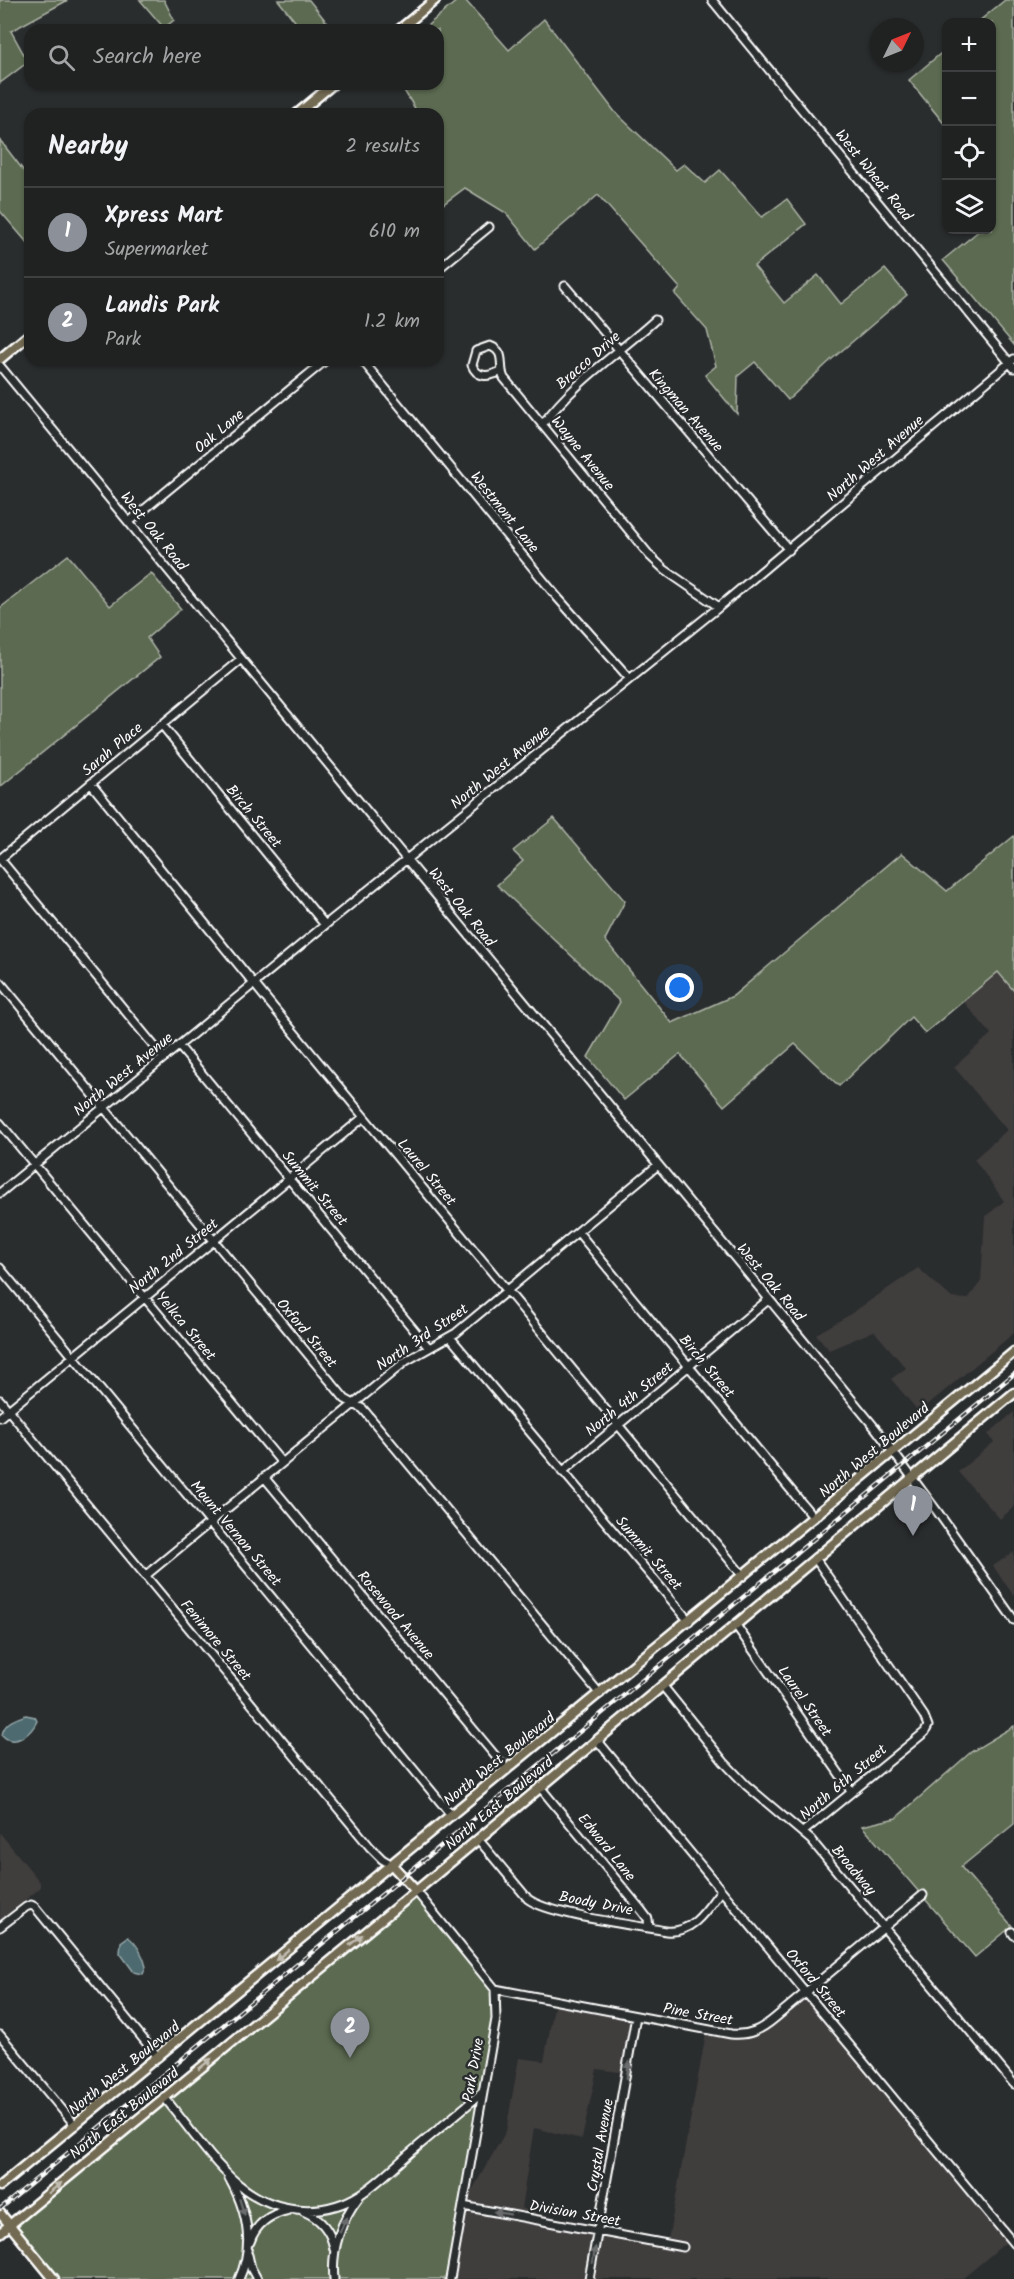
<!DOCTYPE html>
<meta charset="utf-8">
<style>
:root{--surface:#202222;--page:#282a2a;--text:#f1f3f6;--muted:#a2a4a5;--line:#3d3f40;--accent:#8c9099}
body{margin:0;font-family:Kalam,sans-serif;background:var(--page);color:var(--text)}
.controls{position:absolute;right:18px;top:18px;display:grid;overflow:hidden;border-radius:12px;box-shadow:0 2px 4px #0004}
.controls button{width:54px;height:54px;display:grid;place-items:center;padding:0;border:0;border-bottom:2px solid var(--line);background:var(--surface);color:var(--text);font:30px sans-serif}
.compass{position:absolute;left:870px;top:18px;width:54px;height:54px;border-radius:50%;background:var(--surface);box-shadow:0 2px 4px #0004;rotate:47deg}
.you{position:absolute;left:680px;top:988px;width:21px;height:21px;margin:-15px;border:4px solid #fff;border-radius:50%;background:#1a73e8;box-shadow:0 0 0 9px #1a73e833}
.badge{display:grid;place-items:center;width:39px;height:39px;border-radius:50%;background:var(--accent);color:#fff;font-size:20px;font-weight:700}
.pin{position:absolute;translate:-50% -50px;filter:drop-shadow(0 2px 3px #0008)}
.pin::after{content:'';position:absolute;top:32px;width:21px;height:18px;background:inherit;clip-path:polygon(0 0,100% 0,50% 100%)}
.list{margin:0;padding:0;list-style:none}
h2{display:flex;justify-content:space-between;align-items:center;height:78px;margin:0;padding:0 24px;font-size:26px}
h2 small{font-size:20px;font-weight:400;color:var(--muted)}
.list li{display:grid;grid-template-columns:39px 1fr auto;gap:18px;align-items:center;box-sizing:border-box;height:90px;padding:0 24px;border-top:2px solid var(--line)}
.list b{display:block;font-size:22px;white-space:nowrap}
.list p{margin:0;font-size:20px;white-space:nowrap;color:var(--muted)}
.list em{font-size:20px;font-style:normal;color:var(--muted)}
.icon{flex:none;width:33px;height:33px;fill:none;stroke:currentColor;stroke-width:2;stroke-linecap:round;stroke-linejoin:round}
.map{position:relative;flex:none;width:1014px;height:2279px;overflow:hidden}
.search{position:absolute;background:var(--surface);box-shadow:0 2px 4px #0004;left:24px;top:24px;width:420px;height:66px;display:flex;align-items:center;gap:15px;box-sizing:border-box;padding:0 21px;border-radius:18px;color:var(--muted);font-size:22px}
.panel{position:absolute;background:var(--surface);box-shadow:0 2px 4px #0004;left:24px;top:108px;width:420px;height:258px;border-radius:18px}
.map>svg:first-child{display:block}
.built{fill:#3f3c3c}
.green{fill:#5c6a51;stroke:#aeb4a8;stroke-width:1.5}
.water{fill:#4d6b6f;stroke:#94a6a9;stroke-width:1.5}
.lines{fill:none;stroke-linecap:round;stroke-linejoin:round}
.minor-casing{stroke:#fff;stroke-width:11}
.major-casing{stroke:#fff;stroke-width:13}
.minor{stroke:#2a2d2e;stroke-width:7}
.major{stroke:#736b52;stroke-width:8}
.rail-casing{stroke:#fff;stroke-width:4.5}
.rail{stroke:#2a2d2e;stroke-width:2;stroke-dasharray:7;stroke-linecap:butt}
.oneway{fill:#c0bcb1}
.oneway2{fill:#6a6c6d}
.labels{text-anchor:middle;stroke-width:5;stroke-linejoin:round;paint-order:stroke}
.street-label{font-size:15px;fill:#fff;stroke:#2a2d2e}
</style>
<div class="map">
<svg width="1014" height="2279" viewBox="0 0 1014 2279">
<rect width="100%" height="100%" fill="#2a2d2e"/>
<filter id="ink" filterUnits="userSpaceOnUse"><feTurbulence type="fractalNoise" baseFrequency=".0167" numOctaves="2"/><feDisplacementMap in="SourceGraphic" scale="12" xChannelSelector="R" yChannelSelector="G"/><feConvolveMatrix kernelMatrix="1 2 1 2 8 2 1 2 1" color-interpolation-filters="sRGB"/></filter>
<g filter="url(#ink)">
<path class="built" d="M 998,972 L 1014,991 L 1014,1333 L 919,1412 L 891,1379 L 906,1368 L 874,1331 L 829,1350 L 816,1334 L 846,1317 L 918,1268 L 952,1298 L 968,1299 L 981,1281 L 985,1217 L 1004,1201 L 974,1159 L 1007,1130 L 954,1067 L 991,1034 L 963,1001 Z
M 1014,1412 L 1014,1507 L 1000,1519 L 958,1472 L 994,1442 L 988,1434 Z
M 1014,1552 L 1014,1596 L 993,1566 Z
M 0,1833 L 40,1882 L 40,1888 L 0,1921 Z
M 805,1992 L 1010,2239 L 962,2279 L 449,2279 L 463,2206 L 506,2131 L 519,2058 L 544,2061 L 555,2001 L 635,2016 L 626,2073 L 597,2069 L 582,2139 L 534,2128 L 521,2208 L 573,2224 L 668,2240 L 707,2028 L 751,2033 Z"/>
<path class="green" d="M 0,0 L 68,0 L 11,31 L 28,62 L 0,83 Z
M 140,0 L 164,0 L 174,20 L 164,28 Z
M 278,0 L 309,0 L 333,30 L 302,30 Z
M 458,0 L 465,0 L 509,50 L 544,19 L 615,112 L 676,170 L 684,164 L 705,183 L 720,170 L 762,217 L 787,199 L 806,224 L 754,266 L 784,303 L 818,275 L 841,304 L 885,269 L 907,295 L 832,359 L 788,400 L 755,362 L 738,376 L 737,414 L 705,375 L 716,366 L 707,330 L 675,294 L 680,288 L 598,195 L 535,249 L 506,213 L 465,188 L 438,208 L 438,114 L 412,114 L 416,110 L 400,84 L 438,84 L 438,30 L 422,30 Z
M 1005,0 L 1014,0 L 1014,345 L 943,260 L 980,230 L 992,230 L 992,22 L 978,22 Z
M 946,49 L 946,126 L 909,80 Z
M 0,140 L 30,179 L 30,246 L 0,211 Z
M 68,555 L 110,606 L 151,573 L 181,609 L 147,638 L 160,657 L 0,787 L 0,608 Z
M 554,818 L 625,901 L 605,940 L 672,1023 L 733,996 L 902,853 L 947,891 L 1014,836 L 1014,991 L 998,972 L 925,1033 L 911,1017 L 839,1086 L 795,1044 L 724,1106 L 680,1054 L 624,1100 L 588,1057 L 620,1002 L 497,885 L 523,861 L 513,851 Z
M 1014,1726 L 1014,1824 L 961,1867 L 1012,1926 L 975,1957 L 862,1826 L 896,1818 L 971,1752 Z
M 416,1891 L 476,1965 L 502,1991 L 450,2279 L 54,2279 L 9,2225 Z"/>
<path class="water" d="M 26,1715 L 35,1717 L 37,1721 C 31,1734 14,1748 2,1735 C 4,1722 15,1719 26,1715 Z
M 128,1937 C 137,1943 144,1957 146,1967 L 143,1974 L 134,1972 L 120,1953 L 121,1942 Z"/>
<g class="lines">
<defs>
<path id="minor" d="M 712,0 L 1014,368
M 438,269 L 489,227
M 565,286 L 789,550
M 362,360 L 557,597 L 630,679
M 0,366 L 876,1429 L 937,1511 L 1014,1620
M 499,372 C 488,377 477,378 472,365 L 476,351 L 490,346 C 507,352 498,366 504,378 L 650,556 L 665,570 L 719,607
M 542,425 C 575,381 615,356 655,320
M 129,522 L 326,360
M 162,725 L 325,925
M 92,785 L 264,996 L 743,1576
M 0,859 L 241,659
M 0,859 L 164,1058
M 0,982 L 345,1399 L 363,1409 L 600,1694
M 179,1046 L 429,1348
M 0,1123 L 282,1463
M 0,1193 L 325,925 L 719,607 L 1014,359
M 578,1232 L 814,1518
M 0,1268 L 452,1816
M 450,1337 L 689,1621
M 0,1400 L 370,1847 L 382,1859 L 392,1865
M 0,1417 L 364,1117
M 562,1472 L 768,1300
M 264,1477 L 507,1770
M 145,1576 L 406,1361 L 456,1333 L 658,1165
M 735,1624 L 852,1792
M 662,1685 L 724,1762 L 746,1785 L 811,1840 L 1014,2084
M 597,1740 L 1014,2244
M 540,1787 L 642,1911 L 648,1919 L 649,1928
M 803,1832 L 925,1732 L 928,1726 L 924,1716 L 815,1558
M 478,1839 L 528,1899 C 549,1915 635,1925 666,1931 C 693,1934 707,1909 721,1890
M 416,1891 L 495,1989 L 496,2019 L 450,2279
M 0,1927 L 26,1907 L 31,1905 L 35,1907 L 158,2057
M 1012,1932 L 1014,1935
M 495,1989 L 731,2034 C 749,2036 762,2029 775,2018 L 923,1895
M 0,2035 L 75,2125
M 164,2097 C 188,2126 210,2160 238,2184 C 273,2213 322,2219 361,2194 C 378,2183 394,2167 410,2153 C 434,2133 459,2112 483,2092
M 229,2178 C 247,2210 255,2245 239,2279
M 463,2206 L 683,2247
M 303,2211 C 320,2218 331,2231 334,2249
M 250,2242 C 256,2223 270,2214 289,2210
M 248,2255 L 251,2268 L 257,2279
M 334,2279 C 331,2250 341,2220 359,2197
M 589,2279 L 636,2016"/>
<path id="major" d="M 399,30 L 435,0
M 297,114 L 333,84
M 0,359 L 30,334
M 392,1865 L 416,1891
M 0,2186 L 1014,1352
M 0,2213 L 54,2279
M 0,2233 L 416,1891 L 1014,1393"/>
</defs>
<use href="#minor" class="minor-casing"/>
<use href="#major" class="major-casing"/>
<use href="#minor" class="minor"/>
<use href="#major" class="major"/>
<defs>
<path id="rail" d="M 0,2209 L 1014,1374"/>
</defs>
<use href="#rail" class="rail-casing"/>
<use href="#rail" class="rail"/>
</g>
<defs><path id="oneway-solid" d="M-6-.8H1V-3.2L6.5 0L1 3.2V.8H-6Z" transform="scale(1.5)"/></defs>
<g class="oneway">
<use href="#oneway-solid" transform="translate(356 1940) rotate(-39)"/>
<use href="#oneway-solid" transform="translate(282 1955) rotate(140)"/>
<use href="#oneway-solid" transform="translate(205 2064) rotate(-39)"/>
<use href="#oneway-solid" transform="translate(55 2188) rotate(-39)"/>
</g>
<g class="oneway2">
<use href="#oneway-solid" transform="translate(628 2070) rotate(-81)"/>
<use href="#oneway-solid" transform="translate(242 2207) rotate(72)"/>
<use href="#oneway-solid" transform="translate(502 2213) rotate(-170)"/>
<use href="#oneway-solid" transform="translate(343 2225) rotate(-67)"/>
<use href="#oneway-solid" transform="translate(594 2255) rotate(-79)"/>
</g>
</g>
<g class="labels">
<g class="street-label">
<text transform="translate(874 175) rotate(51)" y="5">West Wheat Road</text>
<text transform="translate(588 360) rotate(-41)" y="5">Bracco Drive</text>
<text transform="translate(686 410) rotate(49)" y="5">Kingman Avenue</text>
<text transform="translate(219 431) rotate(-40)" y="5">Oak Lane</text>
<text transform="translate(583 453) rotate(51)" y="5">Wayne Avenue</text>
<text transform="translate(875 458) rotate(-41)" y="5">North West Avenue</text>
<text transform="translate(505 512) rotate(51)" y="5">Westmont Lane</text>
<text transform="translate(154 531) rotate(51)" y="5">West Oak Road</text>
<text transform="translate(112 749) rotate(-40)" y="5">Sarah Place</text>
<text transform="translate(500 767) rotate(-39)" y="5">North West Avenue</text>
<text transform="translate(254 816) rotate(50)" y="5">Birch Street</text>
<text transform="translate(462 907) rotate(51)" y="5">West Oak Road</text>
<text transform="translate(123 1074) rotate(-39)" y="5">North West Avenue</text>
<text transform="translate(427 1172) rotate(50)" y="5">Laurel Street</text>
<text transform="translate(315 1188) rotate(50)" y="5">Summit Street</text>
<text transform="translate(173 1256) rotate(-39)" y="5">North 2nd Street</text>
<text transform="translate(771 1282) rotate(50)" y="5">West Oak Road</text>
<text transform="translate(186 1326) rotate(50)" y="5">Yelkca Street</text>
<text transform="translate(307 1333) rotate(50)" y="5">Oxford Street</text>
<text transform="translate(422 1337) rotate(-34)" y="5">North 3rd Street</text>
<text transform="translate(707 1366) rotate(50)" y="5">Birch Street</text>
<text transform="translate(629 1399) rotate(-39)" y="5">North 4th Street</text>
<text transform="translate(874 1450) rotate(-40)" y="5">North West Boulevard</text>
<text transform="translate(236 1533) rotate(50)" y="5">Mount Vernon Street</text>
<text transform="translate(649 1553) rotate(49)" y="5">Summit Street</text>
<text transform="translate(396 1615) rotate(50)" y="5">Rosewood Avenue</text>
<text transform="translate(216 1640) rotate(50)" y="5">Fenimore Street</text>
<text transform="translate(805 1701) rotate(55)" y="5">Laurel Street</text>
<text transform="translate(499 1759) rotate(-39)" y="5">North West Boulevard</text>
<text transform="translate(843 1782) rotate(-40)" y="5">North 6th Street</text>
<text transform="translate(499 1803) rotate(-40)" y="5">North East Boulevard</text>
<text transform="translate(607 1847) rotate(51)" y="5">Edward Lane</text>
<text transform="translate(854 1870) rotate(50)" y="5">Broadway</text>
<text transform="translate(596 1903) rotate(11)" y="5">Boody Drive</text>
<text transform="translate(816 1983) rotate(50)" y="5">Oxford Street</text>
<text transform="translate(698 2014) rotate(10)" y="5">Pine Street</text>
<text transform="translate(124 2068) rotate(-39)" y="5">North West Boulevard</text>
<text transform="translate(473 2070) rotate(-80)" y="5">Park Drive</text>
<text transform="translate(124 2113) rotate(-39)" y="5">North East Boulevard</text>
<text transform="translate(600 2145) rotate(-80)" y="5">Crystal Avenue</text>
<text transform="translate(575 2213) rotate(10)" y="5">Division Street</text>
</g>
</g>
</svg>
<div class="controls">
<button>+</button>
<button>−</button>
<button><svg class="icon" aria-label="locate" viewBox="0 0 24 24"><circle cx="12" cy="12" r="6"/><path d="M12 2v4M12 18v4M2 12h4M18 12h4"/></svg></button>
<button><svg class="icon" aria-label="layers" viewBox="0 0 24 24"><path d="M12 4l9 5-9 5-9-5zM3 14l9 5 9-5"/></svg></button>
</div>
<svg class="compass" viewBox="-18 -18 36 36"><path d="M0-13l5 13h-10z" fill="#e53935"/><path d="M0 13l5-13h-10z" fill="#a2a4a5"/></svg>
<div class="you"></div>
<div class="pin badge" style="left:913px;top:1536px">1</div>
<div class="pin badge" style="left:350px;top:2058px">2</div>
<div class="search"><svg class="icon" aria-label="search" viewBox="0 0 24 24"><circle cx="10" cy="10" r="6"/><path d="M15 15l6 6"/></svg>Search here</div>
<section class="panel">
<h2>Nearby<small>2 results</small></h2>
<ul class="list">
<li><span class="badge">1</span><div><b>Xpress Mart</b><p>Supermarket</p></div><em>610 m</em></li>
<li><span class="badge">2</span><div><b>Landis Park</b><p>Park</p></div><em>1.2 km</em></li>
</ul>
</section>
</div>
